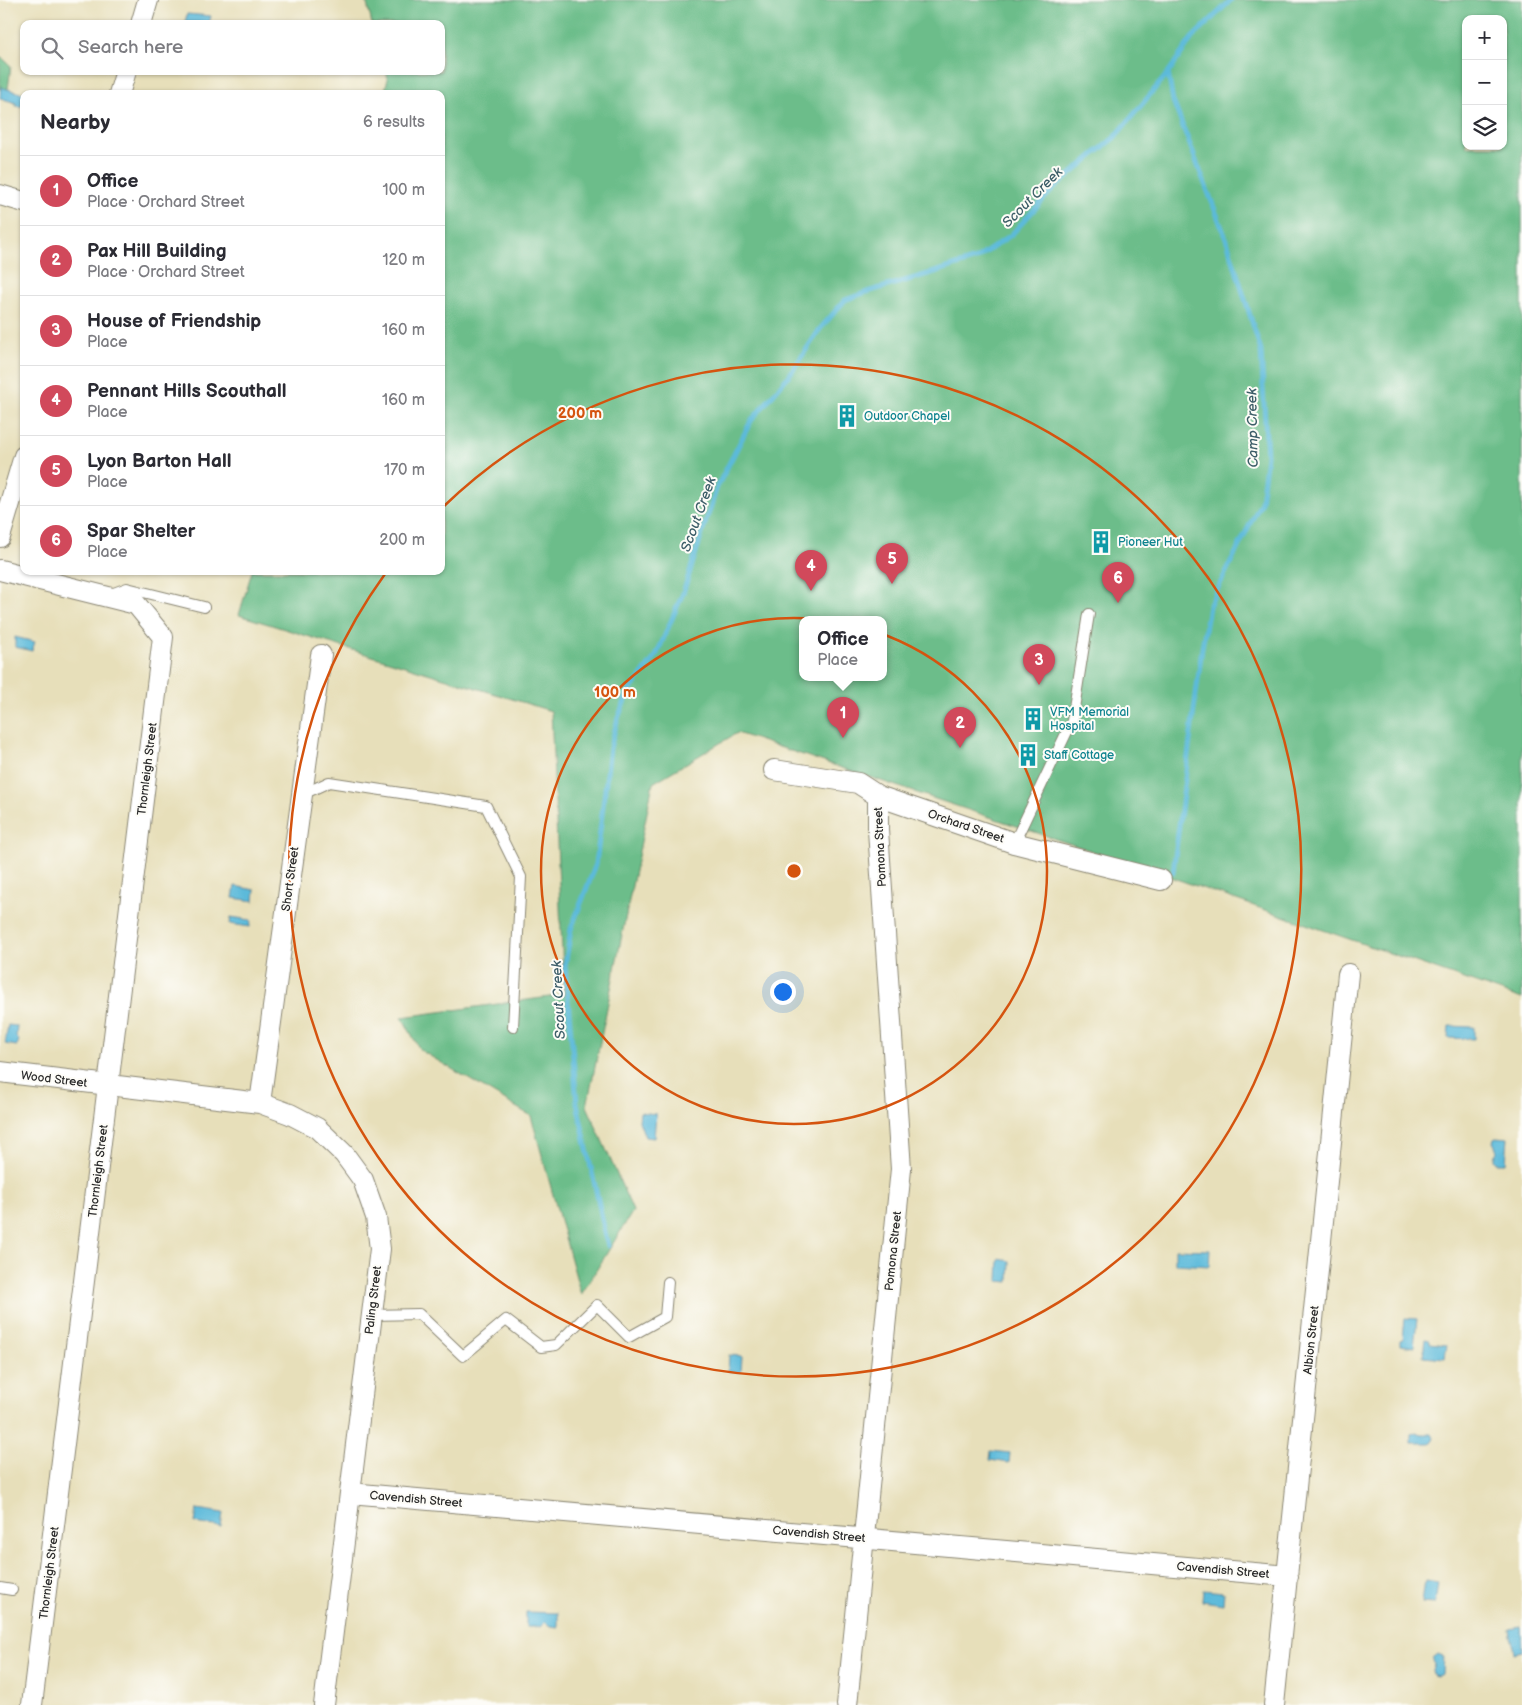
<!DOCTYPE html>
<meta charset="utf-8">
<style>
:root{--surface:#fff;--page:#f2f2f3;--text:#2b2b33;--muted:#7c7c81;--line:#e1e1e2;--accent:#d1495b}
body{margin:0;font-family:"Balsamiq Sans",sans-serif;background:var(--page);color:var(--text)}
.controls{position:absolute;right:15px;top:15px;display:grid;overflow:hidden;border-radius:10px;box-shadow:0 1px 4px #0004}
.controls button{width:45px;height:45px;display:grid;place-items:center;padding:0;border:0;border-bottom:1px solid var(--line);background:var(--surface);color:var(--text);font:25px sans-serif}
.you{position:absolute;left:782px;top:991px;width:18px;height:18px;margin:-12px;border:4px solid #fff;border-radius:50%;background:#1a73e8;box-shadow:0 0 0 8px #1a73e833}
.badge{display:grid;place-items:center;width:32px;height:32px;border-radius:50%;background:var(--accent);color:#fff;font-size:16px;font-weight:700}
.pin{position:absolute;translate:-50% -41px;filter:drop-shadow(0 1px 2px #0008)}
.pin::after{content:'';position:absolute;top:26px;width:18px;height:15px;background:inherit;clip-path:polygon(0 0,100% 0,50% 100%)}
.popup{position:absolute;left:799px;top:616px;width:88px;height:65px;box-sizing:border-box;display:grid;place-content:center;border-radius:10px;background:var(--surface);filter:drop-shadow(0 1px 4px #0005);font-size:16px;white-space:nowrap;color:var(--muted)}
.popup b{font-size:19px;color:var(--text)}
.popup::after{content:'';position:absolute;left:50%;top:100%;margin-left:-10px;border:10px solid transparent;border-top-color:var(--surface)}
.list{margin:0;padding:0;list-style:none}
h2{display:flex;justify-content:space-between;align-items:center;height:65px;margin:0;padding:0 20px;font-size:21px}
h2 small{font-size:16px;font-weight:400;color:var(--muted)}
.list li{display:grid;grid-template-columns:32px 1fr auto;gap:15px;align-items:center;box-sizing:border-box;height:70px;padding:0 20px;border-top:1px solid var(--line)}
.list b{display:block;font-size:19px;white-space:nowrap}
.list p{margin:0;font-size:16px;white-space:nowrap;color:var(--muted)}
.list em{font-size:16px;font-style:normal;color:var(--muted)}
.icon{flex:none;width:28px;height:28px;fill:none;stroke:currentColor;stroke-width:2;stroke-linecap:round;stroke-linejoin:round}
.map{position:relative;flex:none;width:1522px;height:1705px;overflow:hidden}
.search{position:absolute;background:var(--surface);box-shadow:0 1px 4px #0004;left:20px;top:20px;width:425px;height:55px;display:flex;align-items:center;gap:12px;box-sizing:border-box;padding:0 18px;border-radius:10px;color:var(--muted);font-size:19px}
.panel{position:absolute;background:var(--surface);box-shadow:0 1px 4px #0004;left:20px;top:90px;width:425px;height:485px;border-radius:10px}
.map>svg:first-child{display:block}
.forest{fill:#6cbd8a;stroke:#4c745a;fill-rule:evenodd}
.water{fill:#5bbada;stroke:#437282}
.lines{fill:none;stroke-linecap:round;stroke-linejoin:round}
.stream{stroke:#5bbada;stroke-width:5}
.service-casing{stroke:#898572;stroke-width:12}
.minor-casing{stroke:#898572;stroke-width:22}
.service{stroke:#fff;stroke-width:10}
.minor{stroke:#fff;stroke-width:20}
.ring{fill:none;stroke:#d5540f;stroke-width:2.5}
.labels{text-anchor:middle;stroke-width:4;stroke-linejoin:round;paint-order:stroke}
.culture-label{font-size:12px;fill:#0d838f;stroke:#fdfcf7;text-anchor:start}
.street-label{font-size:12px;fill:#2b2b2b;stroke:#fdfcf7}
.water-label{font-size:14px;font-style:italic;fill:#3c5d68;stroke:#fdfcf7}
.centre{fill:#d5540f;stroke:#fdfcf7;stroke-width:2.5}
.ring-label{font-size:15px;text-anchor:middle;font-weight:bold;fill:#d5540f;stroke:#fdfcf7;stroke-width:4;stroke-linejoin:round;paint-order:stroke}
</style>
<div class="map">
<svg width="1522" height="1705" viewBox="0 0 1522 1705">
<rect width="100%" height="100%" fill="#fdfcf7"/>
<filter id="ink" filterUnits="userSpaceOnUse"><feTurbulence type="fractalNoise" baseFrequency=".02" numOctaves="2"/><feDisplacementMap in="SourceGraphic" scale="10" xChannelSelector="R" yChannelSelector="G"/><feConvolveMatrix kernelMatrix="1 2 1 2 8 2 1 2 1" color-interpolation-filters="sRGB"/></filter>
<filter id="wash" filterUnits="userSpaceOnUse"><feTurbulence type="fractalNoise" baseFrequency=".0096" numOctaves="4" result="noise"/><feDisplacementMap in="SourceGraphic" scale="20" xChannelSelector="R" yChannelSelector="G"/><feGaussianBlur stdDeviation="1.12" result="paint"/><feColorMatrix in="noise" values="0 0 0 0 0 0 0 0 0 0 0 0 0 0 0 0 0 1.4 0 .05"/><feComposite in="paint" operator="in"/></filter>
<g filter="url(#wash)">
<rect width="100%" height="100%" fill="#e7dfba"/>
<path class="forest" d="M 366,0 L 1522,0 L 1522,999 L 1182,881 L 737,733 L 653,783 L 587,1106 L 633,1211 L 581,1295 L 531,1116 L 420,1050 L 402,1017 L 564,995 L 551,711 L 239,615 L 252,571 L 441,571 L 441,94 L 384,94 L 388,79 L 386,71 L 441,71 L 441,24 L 372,24 ZM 1466,19 L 1503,19 L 1503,146 L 1466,146 ZM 803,619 L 883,619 L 883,677 L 803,677 Z
M 0,56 L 11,66 L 8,89 L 0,88 Z"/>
<path class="water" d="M 187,14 L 211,16 L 209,24 L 185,22 Z
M 1,87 L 24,94 L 21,107 L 16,106 L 16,103 L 0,98 Z
M 15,637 L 35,642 L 32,651 L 15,647 Z
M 235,886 L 255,890 L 254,901 L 233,898 Z
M 231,917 L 251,920 L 250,927 L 230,924 Z
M 8,1025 L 17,1026 L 16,1037 L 19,1040 L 17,1046 L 5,1044 Z
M 1449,1026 L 1474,1027 L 1474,1039 L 1448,1038 Z
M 640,1112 L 656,1114 L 654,1138 L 645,1137 L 639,1121 Z
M 1496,1137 L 1508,1138 L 1506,1163 L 1496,1163 L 1494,1160 C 1494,1149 1501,1157 1493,1142 L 1494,1138 Z
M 1175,1249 L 1210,1250 L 1209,1266 L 1175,1264 Z
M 999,1259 L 1010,1261 L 1009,1282 L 998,1281 Z
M 1405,1318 L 1417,1319 L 1414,1347 L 1400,1345 L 1400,1340 L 1403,1339 Z
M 1425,1339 L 1430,1340 L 1430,1343 L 1447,1345 L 1445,1358 L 1423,1356 Z
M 729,1355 L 742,1356 L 741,1372 L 728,1371 Z
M 1416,1432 L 1422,1434 L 1432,1434 L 1434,1438 L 1430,1443 L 1411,1443 L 1411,1434 Z
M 991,1451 L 1010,1453 L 1009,1463 L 990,1460 Z
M 197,1509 L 223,1513 L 221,1527 L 195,1523 Z
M 1425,1580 L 1438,1582 L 1435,1604 L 1422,1603 Z
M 1203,1590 L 1224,1592 L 1223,1604 L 1202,1601 Z
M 526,1612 L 558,1613 L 558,1627 L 550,1626 L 545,1622 L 540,1627 L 526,1627 Z
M 1521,1627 L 1522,1652 L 1514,1654 L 1510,1629 Z
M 1438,1654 L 1443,1656 L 1442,1674 L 1437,1676 L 1433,1675 L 1432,1670 L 1434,1665 L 1433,1658 Z"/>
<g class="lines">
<path class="stream" d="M 1168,73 L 1173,101 L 1227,241 L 1261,351 L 1267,456 L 1261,502 L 1209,606 L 1202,648 L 1173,872
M 608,1246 L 577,1103 L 565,966 L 571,929 L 596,864 L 610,748 L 618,718 L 628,693 L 656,656 L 683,593 L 717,487 L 751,421 L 790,374 L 820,329 L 845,300 L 867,292 L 935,272 L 976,259 L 1011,235 L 1053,189 L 1115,137 L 1168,73 L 1192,38 L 1231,0"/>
</g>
</g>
<g filter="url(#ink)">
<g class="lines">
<defs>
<path id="service" d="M 111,594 L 127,588 L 204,607
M 301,795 L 329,782 L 486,806 L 521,877 L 513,1027
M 1014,843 L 1072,721 L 1089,614
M 372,1315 L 419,1314 L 463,1356 L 506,1320 L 541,1347 L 556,1345 L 597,1305 L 629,1337 L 665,1317 L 668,1282
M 0,1588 L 12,1590"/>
<path id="minor" d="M 141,24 L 148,0
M 119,94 L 126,71
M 0,195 L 24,202
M 0,537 L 24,456
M 0,570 L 136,604 L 163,637 L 32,1705
M 774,770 L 858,783 L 878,796 L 1014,843 L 1161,880
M 0,1072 L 260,1103 L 290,1114 L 317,1128 L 344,1154 L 363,1180 L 376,1217 L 380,1249 L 324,1705
M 260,1103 L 321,655
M 350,1493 L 1288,1576
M 847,1705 L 901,1169 L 878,830 L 878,796
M 1274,1705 L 1348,974"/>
</defs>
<use href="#service" class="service-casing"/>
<use href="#minor" class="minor-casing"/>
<use href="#service" class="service"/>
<use href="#minor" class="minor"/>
</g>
</g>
<g class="ring">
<circle cx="794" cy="871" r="253"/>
<path d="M443 507A506 506 0 1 1 385 574"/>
</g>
<defs>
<symbol id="building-bare" viewBox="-9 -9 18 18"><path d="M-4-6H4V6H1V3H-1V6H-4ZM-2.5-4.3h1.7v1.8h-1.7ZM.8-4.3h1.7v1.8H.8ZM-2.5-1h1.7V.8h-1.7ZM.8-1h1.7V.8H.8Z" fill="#0f9aa8" stroke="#fdfcf7" stroke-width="2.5" paint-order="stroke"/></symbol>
</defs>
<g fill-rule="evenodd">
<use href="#building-bare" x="831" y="400" width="32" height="32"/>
<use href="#building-bare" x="1085" y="526" width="32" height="32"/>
<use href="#building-bare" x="1017" y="703" width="32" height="32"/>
<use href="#building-bare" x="1012" y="739" width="32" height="32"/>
</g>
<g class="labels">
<g class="culture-label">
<text x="864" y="420">Outdoor Chapel</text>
<text x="1118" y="546">Pioneer Hut</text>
<text x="1050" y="716">VFM Memorial<tspan x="1050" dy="14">Hospital</tspan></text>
<text x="1044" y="759">Staff Cottage</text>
</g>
<g class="street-label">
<text transform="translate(147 769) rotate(-83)" y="4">Thornleigh Street</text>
<text transform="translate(966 826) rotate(19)" y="4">Orchard Street</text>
<text transform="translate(880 847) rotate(-93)" y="4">Pomona Street</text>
<text transform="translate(290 879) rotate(-82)" y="4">Short Street</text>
<text transform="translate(54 1079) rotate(7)" y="4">Wood Street</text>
<text transform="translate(98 1171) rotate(-83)" y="4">Thornleigh Street</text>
<text transform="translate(893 1251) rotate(-84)" y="4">Pomona Street</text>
<text transform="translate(373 1300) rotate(-83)" y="4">Paling Street</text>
<text transform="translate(1311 1340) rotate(-84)" y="4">Albion Street</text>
<text transform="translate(416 1499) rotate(5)" y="4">Cavendish Street</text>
<text transform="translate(819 1534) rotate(5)" y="4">Cavendish Street</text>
<text transform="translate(1223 1570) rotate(5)" y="4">Cavendish Street</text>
<text transform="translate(49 1573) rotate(-83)" y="4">Thornleigh Street</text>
</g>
<g class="water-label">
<text transform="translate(1032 197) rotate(-45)" y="5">Scout Creek</text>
<text transform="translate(1252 428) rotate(-91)" y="5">Camp Creek</text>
<text transform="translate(698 514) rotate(-70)" y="5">Scout Creek</text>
<text transform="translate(558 1000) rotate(-93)" y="5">Scout Creek</text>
</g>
</g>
<circle cx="794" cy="871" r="8" class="centre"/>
<g class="ring-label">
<text x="580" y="418">200 m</text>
<text x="615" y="697">100 m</text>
</g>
</svg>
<div class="controls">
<button>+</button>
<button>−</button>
<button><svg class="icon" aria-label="layers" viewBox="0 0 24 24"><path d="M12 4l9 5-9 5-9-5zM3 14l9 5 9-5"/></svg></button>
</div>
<div class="you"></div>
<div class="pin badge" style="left:843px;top:738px">1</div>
<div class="popup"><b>Office</b>Place</div>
<div class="pin badge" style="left:960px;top:748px">2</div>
<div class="pin badge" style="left:1039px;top:685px">3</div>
<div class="pin badge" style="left:811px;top:591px">4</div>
<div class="pin badge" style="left:892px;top:584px">5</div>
<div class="pin badge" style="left:1118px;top:603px">6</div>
<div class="search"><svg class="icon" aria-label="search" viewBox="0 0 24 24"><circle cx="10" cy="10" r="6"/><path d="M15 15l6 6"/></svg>Search here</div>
<section class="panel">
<h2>Nearby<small>6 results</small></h2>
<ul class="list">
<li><span class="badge">1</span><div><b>Office</b><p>Place · Orchard Street</p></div><em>100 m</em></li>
<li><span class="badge">2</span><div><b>Pax Hill Building</b><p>Place · Orchard Street</p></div><em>120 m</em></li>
<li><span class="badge">3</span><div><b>House of Friendship</b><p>Place</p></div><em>160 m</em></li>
<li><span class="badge">4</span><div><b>Pennant Hills Scouthall</b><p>Place</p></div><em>160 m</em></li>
<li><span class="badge">5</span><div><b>Lyon Barton Hall</b><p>Place</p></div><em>170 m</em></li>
<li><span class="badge">6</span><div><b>Spar Shelter</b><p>Place</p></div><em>200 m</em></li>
</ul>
</section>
</div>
